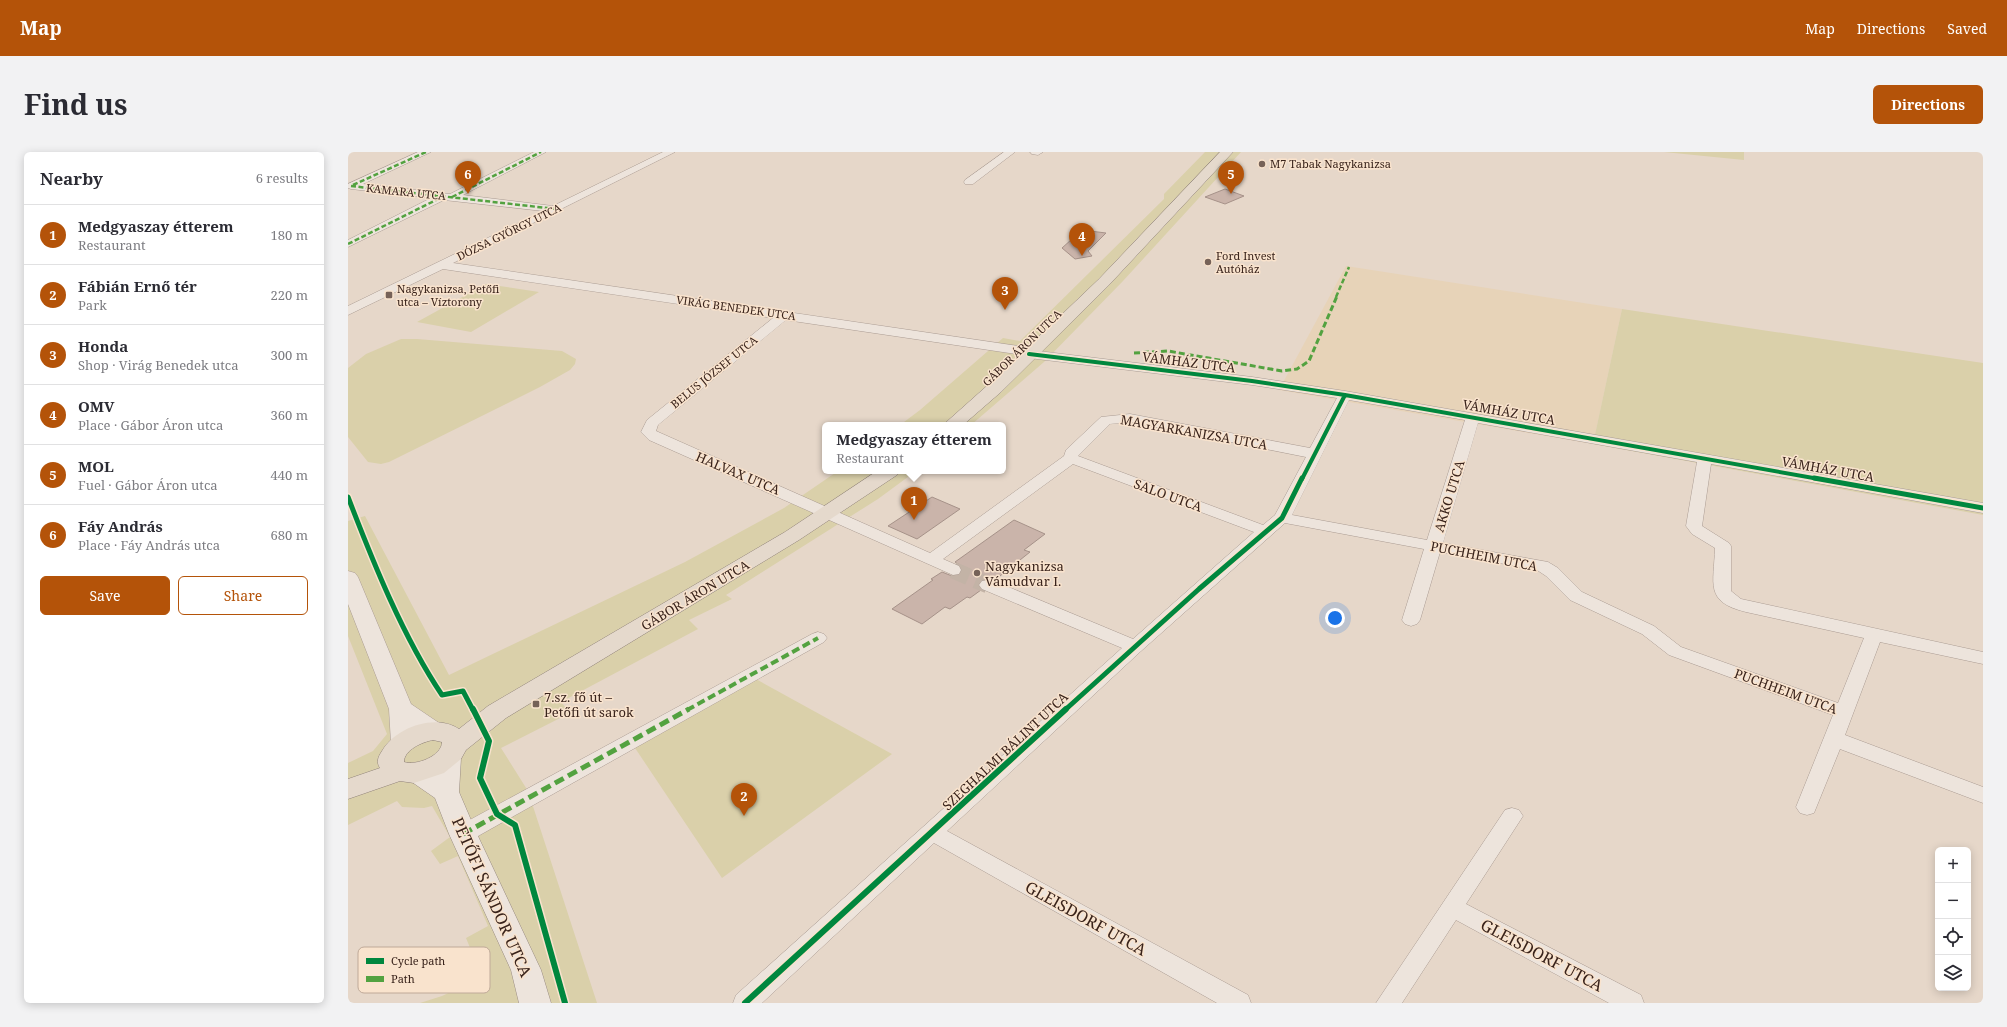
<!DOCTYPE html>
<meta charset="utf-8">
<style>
:root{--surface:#fff;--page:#f2f2f3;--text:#2b2b33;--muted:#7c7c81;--line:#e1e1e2;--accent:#b45309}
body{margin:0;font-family:"Noto Serif",serif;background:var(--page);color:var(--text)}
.controls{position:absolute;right:12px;bottom:12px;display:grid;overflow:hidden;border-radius:6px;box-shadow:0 2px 10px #0003}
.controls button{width:36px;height:36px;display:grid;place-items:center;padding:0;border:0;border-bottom:1px solid var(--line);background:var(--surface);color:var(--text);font:20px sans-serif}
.you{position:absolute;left:987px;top:466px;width:14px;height:14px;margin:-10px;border:3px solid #fff;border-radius:50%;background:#1a73e8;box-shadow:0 0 0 6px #1a73e833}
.badge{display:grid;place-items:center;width:26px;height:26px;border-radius:50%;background:var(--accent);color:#fff;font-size:13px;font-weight:700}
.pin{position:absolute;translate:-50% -33px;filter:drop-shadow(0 1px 2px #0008)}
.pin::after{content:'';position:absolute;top:21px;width:14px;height:12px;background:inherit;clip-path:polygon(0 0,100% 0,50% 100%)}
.popup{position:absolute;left:474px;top:270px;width:184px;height:52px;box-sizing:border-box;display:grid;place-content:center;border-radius:6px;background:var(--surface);filter:drop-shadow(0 1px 3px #0005);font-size:13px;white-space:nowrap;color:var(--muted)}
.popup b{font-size:15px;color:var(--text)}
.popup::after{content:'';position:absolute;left:50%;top:100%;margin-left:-8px;border:8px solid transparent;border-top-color:var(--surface)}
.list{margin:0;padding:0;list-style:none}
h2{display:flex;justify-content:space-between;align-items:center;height:52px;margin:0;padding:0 16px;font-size:17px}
h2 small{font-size:13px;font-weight:400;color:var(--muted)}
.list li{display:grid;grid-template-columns:26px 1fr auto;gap:12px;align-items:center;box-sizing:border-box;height:60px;padding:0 16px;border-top:1px solid var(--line)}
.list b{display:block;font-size:15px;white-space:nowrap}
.list p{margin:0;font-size:13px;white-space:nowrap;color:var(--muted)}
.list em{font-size:13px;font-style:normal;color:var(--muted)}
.actions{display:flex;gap:8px;padding:12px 16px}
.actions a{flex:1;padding:9px 0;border:1px solid var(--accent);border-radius:6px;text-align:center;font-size:14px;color:var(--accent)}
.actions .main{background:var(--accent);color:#fff}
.icon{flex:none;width:22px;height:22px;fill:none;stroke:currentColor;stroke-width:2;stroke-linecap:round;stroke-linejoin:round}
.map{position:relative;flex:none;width:1635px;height:851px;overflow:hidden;border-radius:6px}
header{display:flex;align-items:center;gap:24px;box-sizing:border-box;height:56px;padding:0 20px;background:var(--accent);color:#fff}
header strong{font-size:19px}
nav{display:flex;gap:22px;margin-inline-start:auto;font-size:14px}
.intro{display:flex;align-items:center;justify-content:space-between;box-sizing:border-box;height:96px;padding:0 24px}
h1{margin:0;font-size:28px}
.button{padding:10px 18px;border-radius:6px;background:var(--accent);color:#fff;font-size:14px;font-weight:700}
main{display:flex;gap:24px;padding:0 24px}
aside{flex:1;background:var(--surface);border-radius:6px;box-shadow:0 2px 10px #0003}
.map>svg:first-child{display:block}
.farmland{fill:#e7d3b8}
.green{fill:#dad0aa}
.building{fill:#cab4aa;stroke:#a69289}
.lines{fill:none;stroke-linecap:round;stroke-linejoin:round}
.minor-tunnel{stroke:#c3b3a6;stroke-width:17;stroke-dasharray:17 8;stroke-linecap:butt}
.minor-casing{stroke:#ab9c93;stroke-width:1}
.tertiary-casing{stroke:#ab9c93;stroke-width:1}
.secondary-casing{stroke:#9a8c83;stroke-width:1}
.primary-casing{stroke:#90827a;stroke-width:1}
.minor{fill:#ede4dc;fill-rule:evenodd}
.tertiary{fill:#ede4dc;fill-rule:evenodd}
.secondary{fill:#ede4dc;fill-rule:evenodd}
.primary{fill:#e5d9cc;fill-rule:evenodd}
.quiet-far3{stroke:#53a240;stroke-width:2.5;stroke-dasharray:5 2.5;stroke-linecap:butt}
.quiet-far2{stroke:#53a240;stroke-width:3;stroke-dasharray:6 3;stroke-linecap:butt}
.quiet-far1{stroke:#53a240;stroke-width:4;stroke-dasharray:8 4;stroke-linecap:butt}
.quiet{stroke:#53a240;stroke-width:5;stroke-dasharray:10 5;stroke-linecap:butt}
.cycleway-far2-casing{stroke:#f9e3cd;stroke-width:6}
.cycleway-far1-casing{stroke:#f9e3cd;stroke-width:8}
.cycleway-casing{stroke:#f9e3cd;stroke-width:9}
.cycleway-far2{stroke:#00873e;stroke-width:4}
.cycleway-far1{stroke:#00873e;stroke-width:5}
.cycleway{stroke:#00873e;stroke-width:6}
.poi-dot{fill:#766258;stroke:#f9e3cd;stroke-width:1.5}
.labels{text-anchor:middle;stroke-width:3;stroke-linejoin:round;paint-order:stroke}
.far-poi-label{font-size:11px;fill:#39231b;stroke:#f9e3cd;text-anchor:start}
.far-street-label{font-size:11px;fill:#39231b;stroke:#f9e3cd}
.street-label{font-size:13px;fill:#39231b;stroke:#f9e3cd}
.poi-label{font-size:13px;fill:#39231b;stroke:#f9e3cd;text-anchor:start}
.near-street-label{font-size:16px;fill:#39231b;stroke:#f9e3cd}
.key{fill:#f9e3cd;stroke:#bfa998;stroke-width:1}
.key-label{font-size:11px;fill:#39231b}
</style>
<header>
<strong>Map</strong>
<nav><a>Map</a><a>Directions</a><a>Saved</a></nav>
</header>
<div class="intro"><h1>Find us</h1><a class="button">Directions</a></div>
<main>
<aside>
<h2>Nearby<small>6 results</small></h2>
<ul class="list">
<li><span class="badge">1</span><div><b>Medgyaszay étterem</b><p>Restaurant</p></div><em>180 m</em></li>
<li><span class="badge">2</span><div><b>Fábián Ernő tér</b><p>Park</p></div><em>220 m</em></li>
<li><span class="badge">3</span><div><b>Honda</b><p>Shop · Virág Benedek utca</p></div><em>300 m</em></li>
<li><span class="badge">4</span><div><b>OMV</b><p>Place · Gábor Áron utca</p></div><em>360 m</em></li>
<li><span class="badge">5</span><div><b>MOL</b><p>Fuel · Gábor Áron utca</p></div><em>440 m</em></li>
<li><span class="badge">6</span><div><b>Fáy András</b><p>Place · Fáy András utca</p></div><em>680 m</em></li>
</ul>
<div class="actions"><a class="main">Save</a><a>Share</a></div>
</aside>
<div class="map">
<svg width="1635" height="851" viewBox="0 0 1635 851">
<rect width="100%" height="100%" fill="#e6d7c9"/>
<path class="farmland" d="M 998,114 L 1274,157 L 1245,292 L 931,238 Z"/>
<path class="green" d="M 857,0 L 893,0 L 775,129 L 696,210 L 623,273 L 552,273 L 572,258 L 655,186 L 672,189 L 816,47 L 816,42 Z
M 1316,0 L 1396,0 L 1396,8 Z
M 138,132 L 191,140 L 123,180 L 69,170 Z
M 1274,157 L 1635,211 L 1635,363 L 1245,292 Z
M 53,187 L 69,187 L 214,199 L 228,207 L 227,212 L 222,218 L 192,235 L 41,310 L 33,312 L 20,310 L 0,285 L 0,216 L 18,202 Z
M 490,319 L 568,319 L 530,347 L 378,443 L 384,447 L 341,468 L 350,477 L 213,550 L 222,561 L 153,596 L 180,639 L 249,851 L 72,851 L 94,844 L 134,825 L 118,786 L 140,774 L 110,704 L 92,712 L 83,699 L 102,685 L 84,654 L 76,656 L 54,655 L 49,649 L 0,673 L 0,611 L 25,599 L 39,582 L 0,484 L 0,369 L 17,364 L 101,523 L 337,410 L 436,356 Z
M 406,526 L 544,602 L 374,726 L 287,596 Z"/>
<path class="building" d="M 877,37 L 896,44 L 877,52 L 857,45 Z
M 734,78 L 758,81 L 740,99 L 744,104 L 727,107 L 714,96 Z
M 584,345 L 612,357 L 569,387 L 540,374 Z
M 666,368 L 697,382 L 676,398 L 682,400 L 647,428 L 640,427 L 633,428 L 630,433 L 633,438 L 622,446 L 619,445 L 602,457 L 597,455 L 574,472 L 544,457 L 585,428 L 583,427 L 594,420 L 604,424 L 611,423 L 614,417 L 612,413 L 607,410 Z"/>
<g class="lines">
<path class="minor-tunnel" d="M 605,418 L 640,433"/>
<defs>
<path id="minor" d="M 70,0 L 83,0 L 15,32 L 102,42 L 186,0 L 198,0 L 115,43 L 205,54 L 315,0 L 327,0 L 105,111 L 684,196 L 690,199 L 904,225 L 997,239 L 1635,351 L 1635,361 L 1363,312 L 1354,374 L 1381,391 L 1383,394 L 1383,439 L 1393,447 L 1635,500 L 1635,512 L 1532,490 L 1497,583 L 1635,635 L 1635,651 L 1492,597 L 1466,661 L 1459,663 L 1452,661 L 1448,655 L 1485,563 L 1321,503 L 1294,482 L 1222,448 L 1198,424 L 1189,418 L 1092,400 L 1072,468 L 1069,472 L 1063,474 L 1057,472 L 1054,468 L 1076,397 L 937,371 L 792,500 L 599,679 L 900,843 L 903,851 L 869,851 L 586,691 L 414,851 L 385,851 L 388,843 L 774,496 L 634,437 L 631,433 L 634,429 L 640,428 L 646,429 L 785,487 L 906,380 L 725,312 L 595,407 L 611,414 L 613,418 L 611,422 L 605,423 L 301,288 L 293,280 L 299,268 L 425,166 L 95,117 L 0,163 L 0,154 L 195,59 L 96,48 L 0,95 L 0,88 L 83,46 L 3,37 L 0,36 L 0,32 ZM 438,168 L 675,203 L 681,206 L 904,233 L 989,246 L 962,296 L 782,262 L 753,265 L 718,298 L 716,304 L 582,401 L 308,279 L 310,273 ZM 1001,248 L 1117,268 L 1079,388 L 944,363 ZM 782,270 L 958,305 L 927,363 L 915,373 L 730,304 L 762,272 ZM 1130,271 L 1349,310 L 1338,374 L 1344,382 L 1367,396 C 1366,432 1356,450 1398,460 L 1516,486 L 1490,551 L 1333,495 L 1306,474 L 1234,440 L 1210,416 L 1200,410 L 1095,391 Z
M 656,0 L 667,0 L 625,32 L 617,32 L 616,30 L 617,28 Z
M 682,0 L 695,0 L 690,3 L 684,2 Z
M 470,480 L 476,482 L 479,486 L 476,490 L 123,688 L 115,690 L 107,688 L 104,682 L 107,676 L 464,482 Z
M 1164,656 L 1171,658 L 1175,664 L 1118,752 L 1293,843 L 1296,851 L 1261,851 L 1108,768 L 1054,851 L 1028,851 L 1157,658 Z"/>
<path id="tertiary" d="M 0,419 L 7,421 L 10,425 L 63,552 L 94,573 L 97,579 L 94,585 C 82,588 76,585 66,578 L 67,591 L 64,597 L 55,600 L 46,597 L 43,591 L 41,557 L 0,452 Z"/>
<path id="secondary" d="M 100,597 L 109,599 L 113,606 L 111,640 L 129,682 L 193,818 L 203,851 L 171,851 L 163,818 L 101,682 L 87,646 L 61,628 L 57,621 L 61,614 L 70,611 L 86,619 L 87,606 L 91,599 Z"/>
<path id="primary" d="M 872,0 L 885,0 L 761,133 L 653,240 L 615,273 L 595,273 L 641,232 L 751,127 Z
M 529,319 L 552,319 L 549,323 L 451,388 L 158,566 L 118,598 L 113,607 L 96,621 L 66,631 L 52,629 L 0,647 L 0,627 L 32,616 C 28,610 30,605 34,599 C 47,576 87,561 111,577 L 140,554 L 437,380 ZM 85,588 L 94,590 C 94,604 68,614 56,610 C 56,598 74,590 85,588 Z"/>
</defs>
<use href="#minor" class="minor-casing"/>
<use href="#tertiary" class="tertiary-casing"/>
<use href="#secondary" class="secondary-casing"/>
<use href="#primary" class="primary-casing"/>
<use href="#minor" class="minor"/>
<use href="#tertiary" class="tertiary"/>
<use href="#secondary" class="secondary"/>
<use href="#primary" class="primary"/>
<path class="quiet-far3" d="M 5,33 L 78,0
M 3,34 L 208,57
M 104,45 L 193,0
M 0,92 L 96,44
M 988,145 L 1001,115"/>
<path class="quiet-far2" d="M 786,201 L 820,199 L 934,219 L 949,217 L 961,209 L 989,144"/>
<path class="quiet-far1" d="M 339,558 L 470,486"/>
<path class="quiet" d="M 115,682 L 341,557"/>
<defs>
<path id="cycleway-far2" d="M 681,202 L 904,229 L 997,243 L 1471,327
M 954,327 L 997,243"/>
<path id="cycleway-far1" d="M 1466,326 L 1635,356
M 0,345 C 25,410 55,485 94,543 L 115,539 L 125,558
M 717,558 L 851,437 L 934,366 L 954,326"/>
<path id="cycleway" d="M 125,557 L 141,589 L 132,626 L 149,662 L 167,673 L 217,851
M 397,851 L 718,557"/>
</defs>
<use href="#cycleway-far2" class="cycleway-far2-casing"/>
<use href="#cycleway-far1" class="cycleway-far1-casing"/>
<use href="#cycleway" class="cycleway-casing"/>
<use href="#cycleway-far2" class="cycleway-far2"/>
<use href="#cycleway-far1" class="cycleway-far1"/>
<use href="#cycleway" class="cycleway"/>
</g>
<g class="poi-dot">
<circle cx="914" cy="12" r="4"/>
<circle cx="860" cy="110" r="4"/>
<rect x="37" y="139" width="8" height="8" rx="2"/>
<circle cx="629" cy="421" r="4"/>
<rect x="184" y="548" width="8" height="8" rx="2"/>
</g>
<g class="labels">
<g class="far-poi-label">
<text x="922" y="16">M7 Tabak Nagykanizsa</text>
<text x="868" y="108">Ford Invest<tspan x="868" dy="13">Autóház</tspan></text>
<text x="49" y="141">Nagykanizsa, Petőfi<tspan x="49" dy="13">utca – Víztorony</tspan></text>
</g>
<g class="far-street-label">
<text transform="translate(58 40) rotate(6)" y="4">KAMARA UTCA</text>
<text transform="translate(161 80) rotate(-26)" y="4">DÓZSA GYÖRGY UTCA</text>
<text transform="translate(388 156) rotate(8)" y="4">VIRÁG BENEDEK UTCA</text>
<text transform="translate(674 196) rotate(-44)" y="4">GÁBOR ÁRON UTCA</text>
<text transform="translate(366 220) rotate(-39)" y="4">BELUS JÓZSEF UTCA</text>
</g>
<g class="street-label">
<text transform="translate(841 210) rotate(7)" y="5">VÁMHÁZ UTCA</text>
<text transform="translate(1161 260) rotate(10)" y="5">VÁMHÁZ UTCA</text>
<text transform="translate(846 280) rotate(10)" y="5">MAGYARKANIZSA UTCA</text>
<text transform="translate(1480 317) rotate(10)" y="5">VÁMHÁZ UTCA</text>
<text transform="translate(390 321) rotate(23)" y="5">HALVAX UTCA</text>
<text transform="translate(820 343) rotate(20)" y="5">SALO UTCA</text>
<text transform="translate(1101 344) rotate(-73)" y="5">AKKO UTCA</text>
<text transform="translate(1136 404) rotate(11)" y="5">PUCHHEIM UTCA</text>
<text transform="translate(347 443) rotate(-31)" y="5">GÁBOR ÁRON UTCA</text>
<text transform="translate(1438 539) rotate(20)" y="5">PUCHHEIM UTCA</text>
<text transform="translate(657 599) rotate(-43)" y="5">SZEGHALMI BÁLINT UTCA</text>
</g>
<g class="poi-label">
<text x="637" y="419">Nagykanizsa<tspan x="637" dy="15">Vámudvar I.</tspan></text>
<text x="196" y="550">7.sz. fő út –<tspan x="196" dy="15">Petőfi út sarok</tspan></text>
</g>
<g class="near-street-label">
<text transform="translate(144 745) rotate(66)" y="6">PETŐFI SÁNDOR UTCA</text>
<text transform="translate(738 766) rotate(29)" y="6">GLEISDORF UTCA</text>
<text transform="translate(1194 803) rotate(28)" y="6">GLEISDORF UTCA</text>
</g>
</g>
<rect x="10" y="795" width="132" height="46" rx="6" class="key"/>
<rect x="18" y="806" width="18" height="6" fill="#00873e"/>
<rect x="18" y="824" width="18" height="6" fill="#53a240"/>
<g class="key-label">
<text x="43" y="813">Cycle path</text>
<text x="43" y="831">Path</text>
</g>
</svg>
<div class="controls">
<button>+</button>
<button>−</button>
<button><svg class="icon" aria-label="locate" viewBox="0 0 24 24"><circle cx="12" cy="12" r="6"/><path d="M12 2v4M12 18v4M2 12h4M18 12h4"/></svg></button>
<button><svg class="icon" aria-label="layers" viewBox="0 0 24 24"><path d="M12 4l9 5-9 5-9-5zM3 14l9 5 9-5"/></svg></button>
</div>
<div class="you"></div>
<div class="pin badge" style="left:566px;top:368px">1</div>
<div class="popup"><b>Medgyaszay étterem</b>Restaurant</div>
<div class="pin badge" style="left:396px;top:664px">2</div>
<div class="pin badge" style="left:657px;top:158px">3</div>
<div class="pin badge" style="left:734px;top:104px">4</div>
<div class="pin badge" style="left:883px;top:42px">5</div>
<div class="pin badge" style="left:120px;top:42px">6</div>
</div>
</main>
